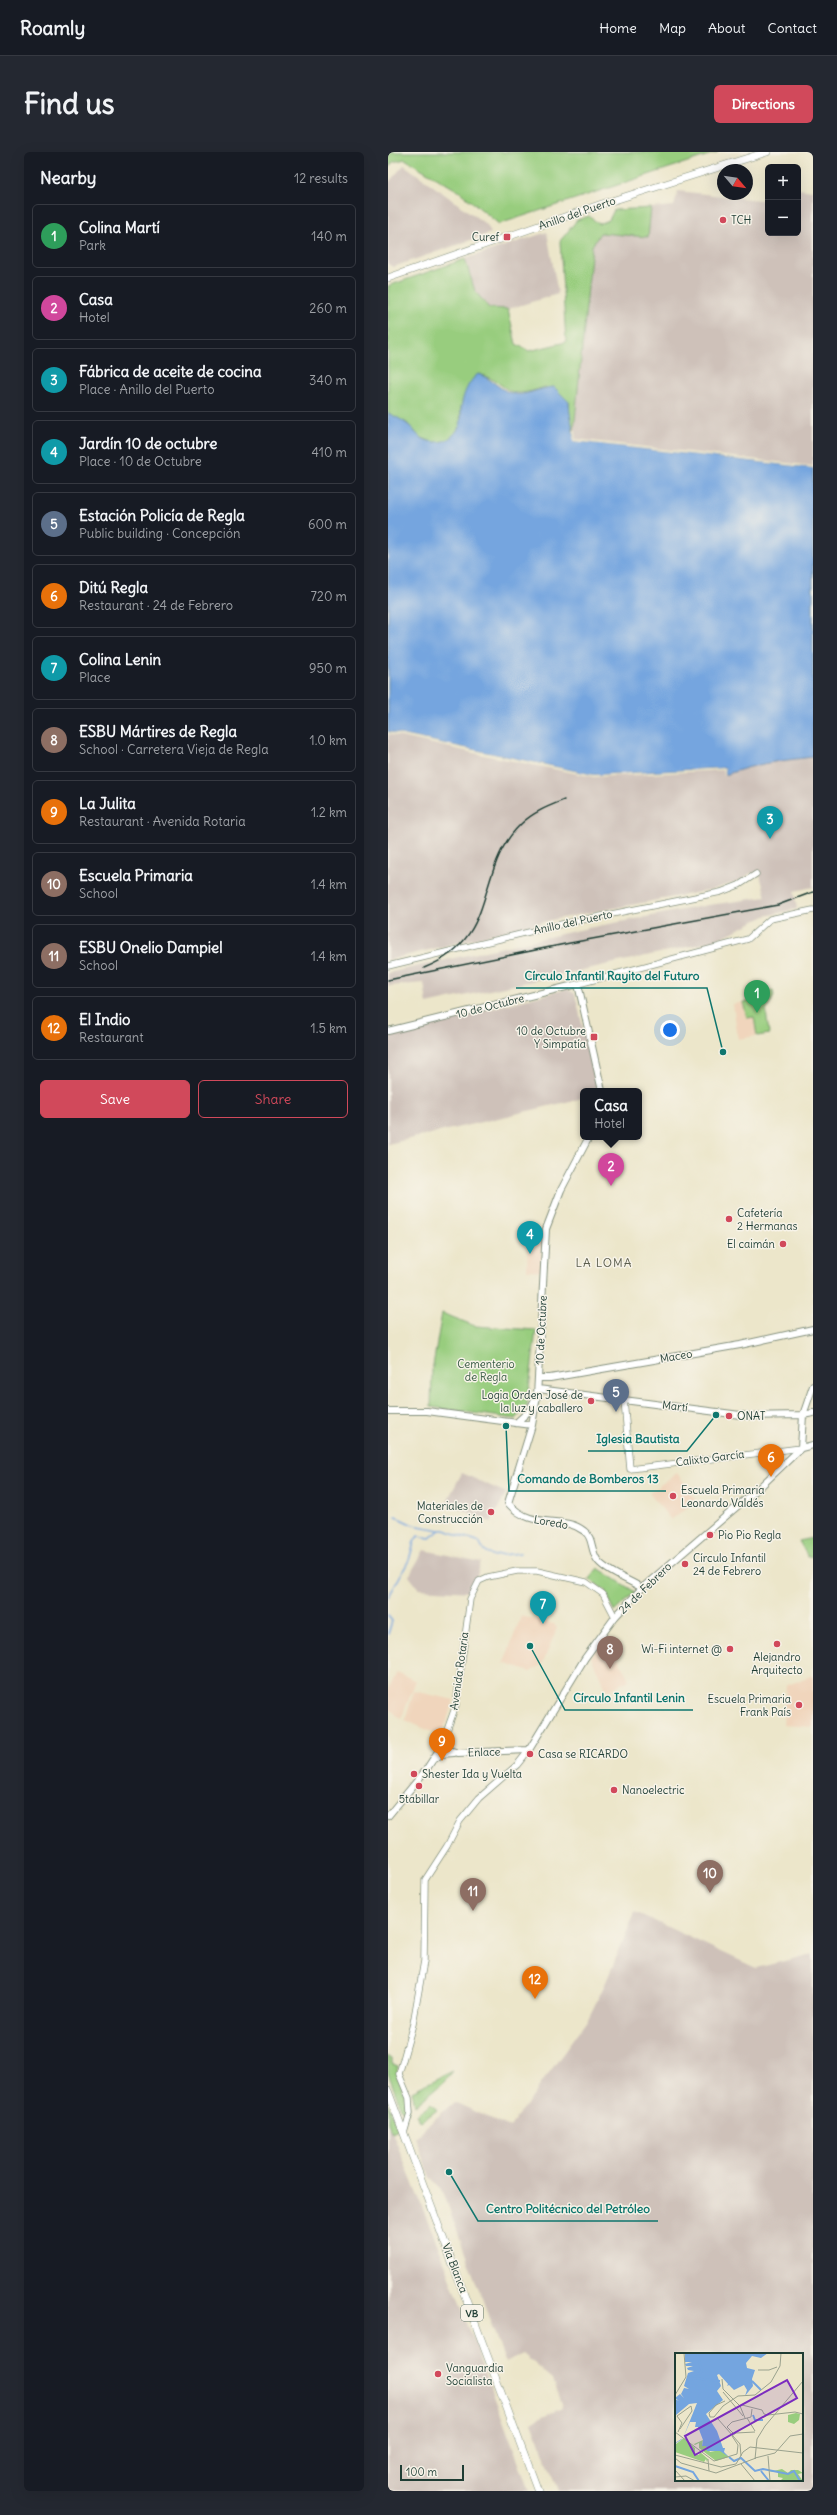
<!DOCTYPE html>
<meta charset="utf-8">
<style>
:root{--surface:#171b24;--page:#242831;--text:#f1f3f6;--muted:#9ea1a6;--line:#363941;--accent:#d1495b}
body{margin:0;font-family:Delius,sans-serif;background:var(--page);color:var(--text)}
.controls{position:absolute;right:12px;top:12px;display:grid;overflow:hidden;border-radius:6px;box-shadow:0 4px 16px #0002}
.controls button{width:36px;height:36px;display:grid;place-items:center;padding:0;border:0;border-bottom:1px solid var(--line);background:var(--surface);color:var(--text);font:20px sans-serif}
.compass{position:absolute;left:329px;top:12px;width:36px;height:36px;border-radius:50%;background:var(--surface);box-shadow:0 4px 16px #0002;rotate:119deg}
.scale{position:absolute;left:12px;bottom:10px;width:64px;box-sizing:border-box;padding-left:4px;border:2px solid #1f3d34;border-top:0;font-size:11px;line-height:14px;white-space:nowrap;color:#1f3d34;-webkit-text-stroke:3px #f7f3e8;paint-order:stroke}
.you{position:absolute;left:282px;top:878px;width:14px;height:14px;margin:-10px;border:3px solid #fff;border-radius:50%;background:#1a73e8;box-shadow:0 0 0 6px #1a73e833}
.badge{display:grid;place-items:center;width:26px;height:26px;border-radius:50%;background:var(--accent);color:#fff;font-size:13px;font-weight:700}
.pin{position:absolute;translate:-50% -33px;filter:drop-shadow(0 1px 2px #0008)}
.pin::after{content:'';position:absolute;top:21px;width:14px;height:12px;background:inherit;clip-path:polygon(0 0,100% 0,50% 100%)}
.popup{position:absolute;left:192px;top:936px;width:62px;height:52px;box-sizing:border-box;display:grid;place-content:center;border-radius:6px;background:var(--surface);filter:drop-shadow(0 1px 3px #0005);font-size:13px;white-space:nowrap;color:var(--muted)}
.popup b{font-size:15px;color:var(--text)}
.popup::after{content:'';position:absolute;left:50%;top:100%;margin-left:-8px;border:8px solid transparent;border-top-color:var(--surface)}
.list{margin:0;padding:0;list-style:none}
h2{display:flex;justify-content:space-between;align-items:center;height:52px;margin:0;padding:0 16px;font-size:17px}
h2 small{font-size:13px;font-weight:400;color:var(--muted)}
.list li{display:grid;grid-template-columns:26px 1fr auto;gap:12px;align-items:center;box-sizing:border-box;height:64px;margin:0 8px 8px;padding:0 8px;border:1px solid var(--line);border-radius:6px}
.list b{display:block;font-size:15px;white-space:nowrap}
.list p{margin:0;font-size:13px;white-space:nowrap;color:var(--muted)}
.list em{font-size:13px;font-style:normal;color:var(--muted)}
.actions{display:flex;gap:8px;padding:12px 16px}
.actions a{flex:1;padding:9px 0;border:1px solid var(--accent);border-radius:6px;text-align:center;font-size:14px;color:var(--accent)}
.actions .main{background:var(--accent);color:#fff}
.map{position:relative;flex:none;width:425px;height:2339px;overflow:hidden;border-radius:6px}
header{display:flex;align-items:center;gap:24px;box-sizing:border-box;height:56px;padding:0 20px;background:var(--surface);border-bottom:1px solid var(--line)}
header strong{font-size:19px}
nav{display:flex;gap:22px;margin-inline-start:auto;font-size:14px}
.intro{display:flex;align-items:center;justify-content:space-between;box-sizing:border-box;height:96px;padding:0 24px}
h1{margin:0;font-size:28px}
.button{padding:10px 18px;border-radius:6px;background:var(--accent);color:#fff;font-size:14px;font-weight:700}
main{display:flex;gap:24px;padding:0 24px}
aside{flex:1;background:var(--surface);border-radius:6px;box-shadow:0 4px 16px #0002}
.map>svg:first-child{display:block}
.built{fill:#f0d5bc}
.industrial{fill:#cec1b9;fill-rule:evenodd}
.green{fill:#98cd7e;stroke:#5c8559}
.water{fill:#74a5df;stroke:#4a718a}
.pier{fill:#ece6ca}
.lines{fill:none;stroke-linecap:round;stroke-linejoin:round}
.stream{stroke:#74a5df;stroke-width:1.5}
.tertiary-casing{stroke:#86927f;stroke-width:7}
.secondary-casing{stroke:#86927f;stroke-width:8}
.primary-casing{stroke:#86927f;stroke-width:8}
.tertiary{stroke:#fff;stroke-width:5.5}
.secondary{stroke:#fff;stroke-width:6}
.primary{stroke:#fff;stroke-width:7}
.rail{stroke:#1f3d34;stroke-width:1.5}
.poi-dot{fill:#d1495b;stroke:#f7f3e8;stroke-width:1.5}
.labels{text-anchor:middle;stroke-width:3;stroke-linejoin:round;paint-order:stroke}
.shield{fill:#f7f3e8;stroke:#60746a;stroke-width:1}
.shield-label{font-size:10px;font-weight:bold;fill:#1f3d34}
.street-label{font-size:11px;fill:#1f3d34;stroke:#f7f3e8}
.poi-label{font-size:11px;fill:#1f3d34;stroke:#f7f3e8;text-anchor:start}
.park-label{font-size:11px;fill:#375a43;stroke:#f7f3e8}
.neighbourhood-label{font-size:12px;letter-spacing:1px;fill:#5c5e4e;stroke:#f7f3e8}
.inset-river{fill:none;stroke:#74a5df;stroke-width:2}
.inset-road{fill:none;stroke:#9aa28e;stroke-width:1}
.view{fill:#7b2cbf;fill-opacity:0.15;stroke:#7b2cbf;stroke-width:2}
.inset-edge{fill:none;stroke:#1f3d34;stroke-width:2}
.leader{fill:none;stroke:#0f766e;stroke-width:1.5}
.callout-dot{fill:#0f766e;stroke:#f7f3e8;stroke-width:1.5}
.callout-label{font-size:12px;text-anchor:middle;font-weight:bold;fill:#0f766e;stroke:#f7f3e8;stroke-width:3;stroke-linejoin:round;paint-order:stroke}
</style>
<header>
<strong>Roamly</strong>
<nav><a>Home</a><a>Map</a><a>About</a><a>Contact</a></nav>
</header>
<div class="intro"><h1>Find us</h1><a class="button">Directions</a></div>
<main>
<aside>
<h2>Nearby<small>12 results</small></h2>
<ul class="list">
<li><span class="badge" style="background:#2e9e5b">1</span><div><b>Colina Martí</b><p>Park</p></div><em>140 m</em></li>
<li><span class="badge" style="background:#d1479c">2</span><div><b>Casa</b><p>Hotel</p></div><em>260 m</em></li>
<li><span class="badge" style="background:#0f9aa8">3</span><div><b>Fábrica de aceite de cocina</b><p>Place · Anillo del Puerto</p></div><em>340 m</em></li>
<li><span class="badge" style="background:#0f9aa8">4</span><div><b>Jardín 10 de octubre</b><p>Place · 10 de Octubre</p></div><em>410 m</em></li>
<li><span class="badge" style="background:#5c6f8a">5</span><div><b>Estación Policía de Regla</b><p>Public building · Concepción</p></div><em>600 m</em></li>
<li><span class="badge" style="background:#e8710a">6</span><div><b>Ditú Regla</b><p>Restaurant · 24 de Febrero</p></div><em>720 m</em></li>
<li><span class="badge" style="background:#0f9aa8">7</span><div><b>Colina Lenin</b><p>Place</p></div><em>950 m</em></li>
<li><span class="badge" style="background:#8d6e63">8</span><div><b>ESBU Mártires de Regla</b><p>School · Carretera Vieja de Regla</p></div><em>1.0 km</em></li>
<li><span class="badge" style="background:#e8710a">9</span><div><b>La Julita</b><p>Restaurant · Avenida Rotaria</p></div><em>1.2 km</em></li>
<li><span class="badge" style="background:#8d6e63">10</span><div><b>Escuela Primaria</b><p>School</p></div><em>1.4 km</em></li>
<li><span class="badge" style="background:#8d6e63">11</span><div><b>ESBU Onelio Dampiel</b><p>School</p></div><em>1.4 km</em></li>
<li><span class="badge" style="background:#e8710a">12</span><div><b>El Indio</b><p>Restaurant</p></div><em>1.5 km</em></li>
</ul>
<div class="actions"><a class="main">Save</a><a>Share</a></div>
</aside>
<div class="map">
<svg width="425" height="2339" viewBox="0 0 425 2339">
<rect width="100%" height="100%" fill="#f7f3e8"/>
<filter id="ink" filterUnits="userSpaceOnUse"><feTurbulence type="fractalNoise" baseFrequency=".025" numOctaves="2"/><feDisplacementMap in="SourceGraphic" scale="8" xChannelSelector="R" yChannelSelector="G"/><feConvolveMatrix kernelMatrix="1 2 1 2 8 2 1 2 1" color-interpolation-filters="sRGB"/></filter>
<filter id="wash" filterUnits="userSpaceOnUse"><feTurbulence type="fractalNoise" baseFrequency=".012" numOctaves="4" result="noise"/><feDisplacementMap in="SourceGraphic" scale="16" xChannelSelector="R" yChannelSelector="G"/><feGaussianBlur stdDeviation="0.9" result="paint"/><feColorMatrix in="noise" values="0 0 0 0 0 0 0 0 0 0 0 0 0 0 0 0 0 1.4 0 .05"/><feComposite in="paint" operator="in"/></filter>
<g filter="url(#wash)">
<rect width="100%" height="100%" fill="#ece6ca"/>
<path class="built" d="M 385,838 L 386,844 L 378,859 L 381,882 L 350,887 L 345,852 L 372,847 L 371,841 Z
M 140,1088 L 155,1088 L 153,1119 L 139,1118 Z
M 289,1321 L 308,1348 L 283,1368 L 261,1341 Z
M 133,1464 L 166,1472 L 169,1476 L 154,1513 L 142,1520 L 116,1511 Z
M 219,1482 L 241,1528 L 219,1539 L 203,1505 Z
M 9,1520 L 28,1529 L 13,1567 L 0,1555 L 0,1539 Z
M 425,1523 L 425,1575 L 395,1573 L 398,1534 Z
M 26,1539 L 66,1548 L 53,1584 L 17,1568 Z"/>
<path class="industrial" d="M 16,13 L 99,73 L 103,81 L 5,115 L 0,112 L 0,31 Z
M 410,37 L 425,39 L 425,316 L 185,289 L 204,94 L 212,81 L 260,85 L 263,56 L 286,54 L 290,39 L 380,49 L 380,81 L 410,81 Z
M 159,80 L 170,142 L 120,157 L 101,156 L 87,139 L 77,107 Z
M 0,580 L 52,591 L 337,616 L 338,623 L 356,616 L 387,608 L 425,605 L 425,735 L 406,739 L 409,757 L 377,764 L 326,789 L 39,852 L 36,831 L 0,834 L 0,821 L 200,776 L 321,753 L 378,745 L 372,723 L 363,721 L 351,729 L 323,738 L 163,768 L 0,808 Z
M 179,837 L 187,842 L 210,939 L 195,939 L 195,946 L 0,992 L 0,885 L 15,879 Z
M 74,1321 L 118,1341 L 103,1370 L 58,1351 Z
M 36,1398 L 93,1410 L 84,1440 L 31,1437 L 21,1424 Z
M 247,1760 L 368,1816 L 425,1802 L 425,2339 L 170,2339 L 144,2270 L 174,2256 L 165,2227 L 135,2202 L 117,2210 L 54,2037 L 42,2025 L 27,1985 L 66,1950 L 122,1975 L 200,1867 L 218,1830 ZM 288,2202 L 414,2202 L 414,2328 L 288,2328 Z
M 0,1970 L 60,2119 L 141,2339 L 0,2339 Z"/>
<path class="green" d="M 0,0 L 330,0 L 111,72 L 72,40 L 17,7 L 5,10 L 0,16 Z
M 263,56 L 260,85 L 212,81 L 204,94 L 186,278 L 182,268 L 181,250 L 157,235 C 113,250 126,233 91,222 L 73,254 L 72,274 L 65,284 L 55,290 L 44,290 L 32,285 L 19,271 L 0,261 L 0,134 L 77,107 L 87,139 L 101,156 L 120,157 L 128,192 L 141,199 L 178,190 L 172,89 L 189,68 L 201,64 L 211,72 L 221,68 L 226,58 Z
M 385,838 L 386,844 L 378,859 L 381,882 L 369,884 L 366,865 L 359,866 L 355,850 L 372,847 L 371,841 Z
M 54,1161 L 87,1174 L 148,1178 L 139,1254 L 128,1267 L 43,1255 L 44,1219 Z
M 425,1386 L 425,1404 L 420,1405 L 411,1389 Z
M 210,1416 L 247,1440 L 226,1460 L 218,1439 L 201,1427 Z
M 0,1903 L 4,1906 L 4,1912 L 10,1914 C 6,1932 25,1943 19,1961 L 14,1959 L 0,1921 Z
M 65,1919 L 56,1930 L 27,1954 L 24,1939 Z
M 0,1951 L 10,1978 L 4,1981 L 0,1970 Z
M 43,1951 L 49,1958 L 33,1970 L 28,1963 Z"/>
<path class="water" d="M 90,222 C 103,226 111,237 123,241 C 136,246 152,235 166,235 L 181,250 C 181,263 186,276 186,289 L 425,316 L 425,605 C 390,609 370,611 337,623 L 337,616 L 206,623 L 0,580 L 0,261 C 6,264 13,267 19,272 C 24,275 27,281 32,285 C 46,294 63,291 71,275 C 74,270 73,262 73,257 C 74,245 80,229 90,222 Z"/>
<path class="pier" d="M 186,278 L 188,278 L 187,287 L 425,314 L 425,316 L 185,289 Z
M 0,580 L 206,623 L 337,616 L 337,625 L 335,618 L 206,625 L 95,603 L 0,582 Z"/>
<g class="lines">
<path class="stream" d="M 8,1365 L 25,1373 L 52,1378
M 0,1446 L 21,1408 L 26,1390 L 30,1384 L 42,1386 C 56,1374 54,1377 69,1383 C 76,1386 83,1386 91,1390 L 94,1396 L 104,1404 L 132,1401
M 0,1464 L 4,1469 L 0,1482"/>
</g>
</g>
<g filter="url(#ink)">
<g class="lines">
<defs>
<path id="tertiary" d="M 0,814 L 174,772 L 333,740 L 351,733 L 368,722
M 190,832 L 360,787 L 382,767 L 425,758
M 236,1248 L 242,1317 L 413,1296
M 53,1595 L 68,1553 L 82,1447 L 91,1429 L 100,1425 L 129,1419 L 149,1419 L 198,1430 L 215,1442 L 227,1465
M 16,1981 L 22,1961 L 21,1946 L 11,1922 L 25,1872 L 36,1809 L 37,1728 L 59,1694 L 72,1669 L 91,1646 L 129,1613 L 141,1598"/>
<path id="secondary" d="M 0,879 L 190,832 L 214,939
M 201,985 L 173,1038 L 158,1077 L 149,1244 L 144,1273 L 120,1351 C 144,1379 174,1362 196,1379 C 206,1386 202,1399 210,1409 C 219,1420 241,1428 254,1436
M 151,1226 L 162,1226 L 352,1193 L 425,1177
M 150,1237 L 360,1264 L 415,1263 L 425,1261
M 0,1259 L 39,1259 L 144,1273
M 128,1271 L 141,1259 L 146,1249
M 413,1296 L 415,1263 L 425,1234
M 413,1296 L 425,1293
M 47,1607 L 53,1602 L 66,1601
M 0,1664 L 38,1618 L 53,1595 L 70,1601 L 141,1598 L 197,1506 L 227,1465 L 254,1436 L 373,1334 L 413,1296"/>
<path id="primary" d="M 0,126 L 214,52 L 379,0
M 0,1939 L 150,2339"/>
</defs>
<use href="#tertiary" class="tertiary-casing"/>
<use href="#secondary" class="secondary-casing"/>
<use href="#primary" class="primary-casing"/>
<use href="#tertiary" class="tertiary"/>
<use href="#secondary" class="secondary"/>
<use href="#primary" class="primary"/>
<path class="rail" d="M 36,816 C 113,786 85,718 133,672 C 145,660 161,654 176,648
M 0,828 L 182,791 L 390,753 L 425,740"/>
</g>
</g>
<g class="poi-dot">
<circle cx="335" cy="68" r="4"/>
<rect x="115" y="81" width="8" height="8" rx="2"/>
<rect x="202" y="881" width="8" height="8" rx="2"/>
<circle cx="341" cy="1067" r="4"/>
<circle cx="395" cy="1092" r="4"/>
<circle cx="203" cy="1249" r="4"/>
<circle cx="341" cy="1264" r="4"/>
<circle cx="285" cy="1344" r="4"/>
<circle cx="103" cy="1360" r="4"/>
<circle cx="322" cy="1383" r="4"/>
<circle cx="297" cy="1412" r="4"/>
<circle cx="389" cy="1492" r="4"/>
<circle cx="342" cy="1497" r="4"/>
<circle cx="411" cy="1553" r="4"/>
<circle cx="142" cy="1602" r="4"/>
<circle cx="26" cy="1622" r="4"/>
<circle cx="31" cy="1634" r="4"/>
<circle cx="226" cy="1638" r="4"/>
<circle cx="50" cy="2222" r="4"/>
</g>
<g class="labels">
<rect class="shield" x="73" y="2153" width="22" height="16" rx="3"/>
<g class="shield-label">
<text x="84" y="2165">VB</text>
</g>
<g class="street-label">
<text transform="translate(189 61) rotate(-19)" y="4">Anillo del Puerto</text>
<text transform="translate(185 770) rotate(-12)" y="4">Anillo del Puerto</text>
<text transform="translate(102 854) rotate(-14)" y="4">10 de Octubre</text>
<text transform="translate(153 1178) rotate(-87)" y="4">10 de Octubre</text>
<text transform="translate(288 1204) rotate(-10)" y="4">Maceo</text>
<text transform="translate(287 1254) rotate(7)" y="4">Martí</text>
<text transform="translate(322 1306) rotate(-7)" y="4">Calixto García</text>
<text transform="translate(163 1370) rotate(10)" y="4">Loredo</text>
<text transform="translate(257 1436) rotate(-44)" y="4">24 de Febrero</text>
<text transform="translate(71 1519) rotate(-82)" y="4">Avenida Rotaria</text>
<text transform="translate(96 1600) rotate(-2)" y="4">Enlace</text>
<text transform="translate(67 2116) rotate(69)" y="4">Vía Blanca</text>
</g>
<g class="poi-label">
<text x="343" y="72">TCH</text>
<text x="111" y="89" text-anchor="end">Curef</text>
<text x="198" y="883" text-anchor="end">10 de Octubre<tspan x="198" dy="13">Y Simpatía</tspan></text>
<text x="349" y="1065">Cafetería<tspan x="349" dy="13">2 Hermanas</tspan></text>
<text x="387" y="1096" text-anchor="end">El caimán</text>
<text x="195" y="1247" text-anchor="end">Logia Orden José de<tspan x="195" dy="13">la luz y caballero</tspan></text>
<text x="349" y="1268">ONAT</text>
<text x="293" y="1342">Escuela Primaria<tspan x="293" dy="13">Leonardo Valdés</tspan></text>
<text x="95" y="1358" text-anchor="end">Materiales de<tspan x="95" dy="13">Construcción</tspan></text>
<text x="330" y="1387">Pio Pio Regla</text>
<text x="305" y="1410">Círculo Infantil<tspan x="305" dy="13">24 de Febrero</tspan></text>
<text x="334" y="1501" text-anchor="end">Wi-Fi internet @</text>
<text x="389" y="1509" text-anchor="middle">Alejandro<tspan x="389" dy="13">Arquitecto</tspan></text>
<text x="403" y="1551" text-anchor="end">Escuela Primaria<tspan x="403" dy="13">Frank País</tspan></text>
<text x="150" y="1606">Casa se RICARDO</text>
<text x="34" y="1626">Shester Ida y Vuelta</text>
<text x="234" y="1642">Nanoelectric</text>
<text x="31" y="1651" text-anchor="middle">5tabillar</text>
<text x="58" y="2220">Vanguardia<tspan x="58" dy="13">Socialista</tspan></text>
</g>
<g class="park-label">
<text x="98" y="1216">Cementerio<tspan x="98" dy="13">de Regla</tspan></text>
</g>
<g class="neighbourhood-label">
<text x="216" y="1115">LA LOMA</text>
</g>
</g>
<g transform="translate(287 2201)">
<rect width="128" height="128" fill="#ece6ca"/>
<path d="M 121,60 L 125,61 L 124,67 L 119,71 L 113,69 L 113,62 ZM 9,85 L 20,95 L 20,101 L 24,102 L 25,99 L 33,106 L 32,109 L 31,106 L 29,109 L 0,99 L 1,91 ZM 28,87 L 27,93 L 31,93 L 35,99 L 45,97 L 54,104 L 41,108 L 24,95 L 24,90 L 20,92 L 16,89 L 19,91 ZM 107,116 L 113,120 L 116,117 L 123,117 L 128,120 L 123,121 L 128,128 L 105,128 L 108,125 L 103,124 L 103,119 L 94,119 Z" fill="#98cd7e"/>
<path d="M 10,0 L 93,0 L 86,5 L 77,3 L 71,10 L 72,15 L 80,17 L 77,26 L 78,33 L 70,43 L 72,37 L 69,32 L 59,37 L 54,32 L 52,33 L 53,31 L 44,21 L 42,22 L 46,33 L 42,38 L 48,47 L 31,61 L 42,78 L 48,95 L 50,95 L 49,99 L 54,104 L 45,98 L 32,98 L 31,93 L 27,93 L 28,87 L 23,74 L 20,74 L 21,69 L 15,69 L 8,85 L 6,87 L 1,90 L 0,95 L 0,90 L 8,85 L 22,50 L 14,51 L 1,62 L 0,68 L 0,46 L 4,48 L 0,45 L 5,41 L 9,45 L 6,41 L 9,35 L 14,36 L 9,33 L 13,20 L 19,18 L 13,17 L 12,15 L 18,13 L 11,13 L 10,11 L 17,9 L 10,9 Z" fill="#74a5df"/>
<path class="inset-river" d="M 14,24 L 27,19 L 22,0M 17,25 L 45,28M 77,28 L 86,37M 78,62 L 80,67 L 88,67M 54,104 L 59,108 L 66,105 L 80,118 L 88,116 L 113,121 L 119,118 L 125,128M 0,113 L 18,119 L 24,128M 86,118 L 94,128"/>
<path class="inset-road" d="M 83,17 L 94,17 L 102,14M 47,26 L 48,36 L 65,53 L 70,65M 48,39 L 68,63M 0,42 L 11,24 L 9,0M 50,48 L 41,52 L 34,60 L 35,64 L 39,64 L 48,53 L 63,43 L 80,42 L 96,29 L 105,13 L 106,0M 67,52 L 87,57 L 89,61 L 93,62 L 120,59 L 128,61M 72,65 L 80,78M 43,66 L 65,91 L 66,103M 0,79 L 39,108 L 62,101 L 63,92 L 57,83 L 61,80 L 80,79M 3,79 L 7,70 L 2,63 L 16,53 L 17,58 L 5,76M 59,81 L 52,74 L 57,69 L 76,64 L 77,56M 0,102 L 46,114 L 61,111 L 68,99 L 75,94 L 128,100M 93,103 L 95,128M 0,105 L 6,110 L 41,120 L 81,105M 80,105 L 100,100 L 115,83 L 128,81M 33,106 L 34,118M 80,106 L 82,86 L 90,73 L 128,28M 66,111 L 80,128M 0,117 L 10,128M 0,124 L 11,123 L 20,128"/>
<path class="view" d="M 112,27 L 122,45 L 20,102 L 10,83 Z"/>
<rect width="128" height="128" class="inset-edge"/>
</g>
<path class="leader" d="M335 900L319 836H128M328 1263L299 1299H200M118 1274L121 1339H278M142 1494L177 1558H305M61 2020L90 2069H270"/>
<g class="callout-dot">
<circle cx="335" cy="900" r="4"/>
<circle cx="328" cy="1263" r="4"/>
<circle cx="118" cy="1274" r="4"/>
<circle cx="142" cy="1494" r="4"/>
<circle cx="61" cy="2020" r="4"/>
</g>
<g class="callout-label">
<text x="224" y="828">Círculo Infantil Rayito del Futuro</text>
<text x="250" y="1291">Iglesia Bautista</text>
<text x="200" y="1331">Comando de Bomberos 13</text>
<text x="241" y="1550">Círculo Infantil Lenin</text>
<text x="180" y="2061">Centro Politécnico del Petróleo</text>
</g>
</svg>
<div class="controls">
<button>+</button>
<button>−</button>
</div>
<svg class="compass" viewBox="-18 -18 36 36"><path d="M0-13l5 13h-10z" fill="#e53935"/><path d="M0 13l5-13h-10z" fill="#9ea1a6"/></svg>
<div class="scale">100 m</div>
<div class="you"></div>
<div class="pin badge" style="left:369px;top:861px;background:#2e9e5b">1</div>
<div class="pin badge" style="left:223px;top:1034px;background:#d1479c">2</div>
<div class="popup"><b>Casa</b>Hotel</div>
<div class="pin badge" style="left:382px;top:687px;background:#0f9aa8">3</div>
<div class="pin badge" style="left:142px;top:1102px;background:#0f9aa8">4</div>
<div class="pin badge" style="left:228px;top:1260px;background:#5c6f8a">5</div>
<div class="pin badge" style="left:383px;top:1325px;background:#e8710a">6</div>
<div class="pin badge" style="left:155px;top:1472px;background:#0f9aa8">7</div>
<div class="pin badge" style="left:222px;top:1517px;background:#8d6e63">8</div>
<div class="pin badge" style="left:54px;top:1609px;background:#e8710a">9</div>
<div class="pin badge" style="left:322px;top:1741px;background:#8d6e63">10</div>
<div class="pin badge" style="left:85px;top:1759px;background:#8d6e63">11</div>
<div class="pin badge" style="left:147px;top:1847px;background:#e8710a">12</div>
</div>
</main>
